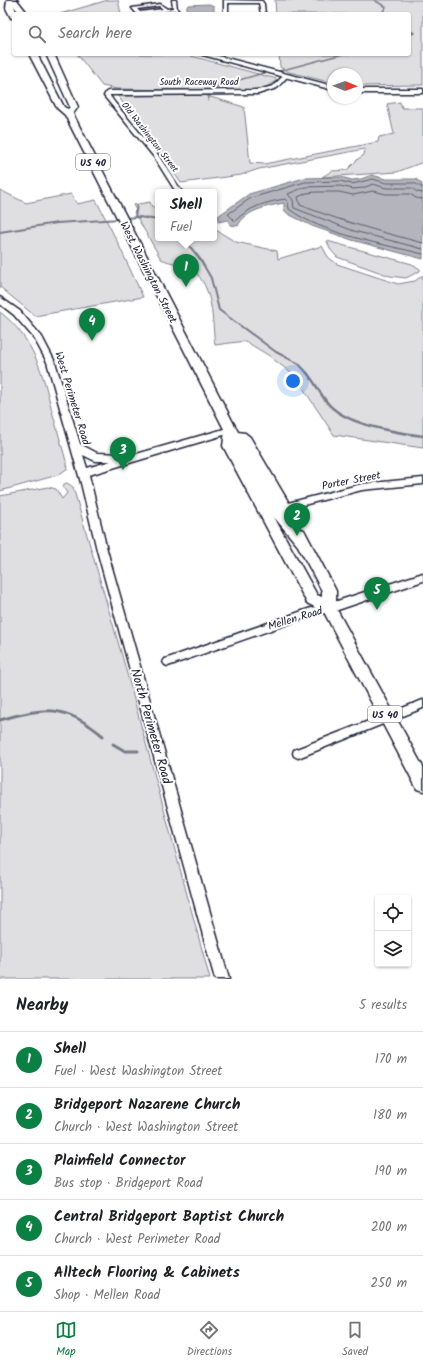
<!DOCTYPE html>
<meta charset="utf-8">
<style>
:root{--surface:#fff;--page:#f2f2f2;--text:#202124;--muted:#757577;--line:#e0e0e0;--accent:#0b8043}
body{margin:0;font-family:Kalam,sans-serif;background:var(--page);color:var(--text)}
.controls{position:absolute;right:12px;bottom:12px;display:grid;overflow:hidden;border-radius:4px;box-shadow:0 1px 3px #0004}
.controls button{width:36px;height:36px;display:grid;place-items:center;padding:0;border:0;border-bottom:1px solid var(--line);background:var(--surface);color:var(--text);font:20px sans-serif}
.compass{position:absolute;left:327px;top:68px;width:36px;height:36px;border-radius:50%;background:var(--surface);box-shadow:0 1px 3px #0004;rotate:91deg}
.you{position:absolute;left:293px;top:381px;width:14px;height:14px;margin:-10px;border:3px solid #fff;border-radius:50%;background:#1a73e8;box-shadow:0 0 0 6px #1a73e833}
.badge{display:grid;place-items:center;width:26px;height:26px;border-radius:50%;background:var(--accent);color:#fff;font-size:13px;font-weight:700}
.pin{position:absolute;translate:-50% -33px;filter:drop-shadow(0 1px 2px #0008)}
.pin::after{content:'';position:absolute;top:21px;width:14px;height:12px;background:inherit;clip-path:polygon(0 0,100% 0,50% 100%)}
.popup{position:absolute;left:155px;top:189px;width:62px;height:52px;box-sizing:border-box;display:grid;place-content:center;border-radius:4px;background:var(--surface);filter:drop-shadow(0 1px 3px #0005);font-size:13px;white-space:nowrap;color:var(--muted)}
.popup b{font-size:15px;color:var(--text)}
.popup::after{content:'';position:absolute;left:50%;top:100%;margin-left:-8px;border:8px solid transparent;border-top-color:var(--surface)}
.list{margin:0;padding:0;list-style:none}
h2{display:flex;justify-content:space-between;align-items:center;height:52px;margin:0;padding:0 16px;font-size:17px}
h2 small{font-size:13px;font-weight:400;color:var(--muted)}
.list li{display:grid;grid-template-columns:26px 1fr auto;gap:12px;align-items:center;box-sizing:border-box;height:56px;padding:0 16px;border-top:1px solid var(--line)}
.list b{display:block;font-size:15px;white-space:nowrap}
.list p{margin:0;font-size:13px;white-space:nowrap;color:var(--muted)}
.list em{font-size:13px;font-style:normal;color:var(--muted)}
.icon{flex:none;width:22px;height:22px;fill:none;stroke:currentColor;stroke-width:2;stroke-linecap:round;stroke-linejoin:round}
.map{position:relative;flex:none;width:423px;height:979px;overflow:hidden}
.search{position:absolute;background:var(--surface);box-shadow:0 1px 3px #0004;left:12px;right:12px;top:12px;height:44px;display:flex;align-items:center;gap:10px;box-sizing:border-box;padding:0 14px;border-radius:4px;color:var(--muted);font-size:15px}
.sheet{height:332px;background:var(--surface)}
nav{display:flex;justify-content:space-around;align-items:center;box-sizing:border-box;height:56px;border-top:1px solid var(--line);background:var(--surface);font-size:11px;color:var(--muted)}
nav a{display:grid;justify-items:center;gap:2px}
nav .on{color:var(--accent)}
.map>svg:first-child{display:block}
.green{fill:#dfdfe2;stroke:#80808e}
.water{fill:#b4b4bc;stroke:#7a7a88}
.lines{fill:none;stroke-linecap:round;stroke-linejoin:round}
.shore{stroke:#5c5c6f;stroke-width:1}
.stream-far3{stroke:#7a7a88;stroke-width:1.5}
.stream-far2{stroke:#7a7a88;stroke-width:2}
.stream-far1{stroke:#7a7a88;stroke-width:2.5}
.stream{stroke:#7a7a88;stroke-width:3}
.minor-casing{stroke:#22223b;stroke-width:3}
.tertiary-casing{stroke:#22223b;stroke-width:3}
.secondary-casing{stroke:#22223b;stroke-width:3}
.primary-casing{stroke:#22223b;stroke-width:3}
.minor{fill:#fff;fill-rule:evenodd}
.tertiary{fill:#fff;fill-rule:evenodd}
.secondary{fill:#fff;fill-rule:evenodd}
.primary{fill:#fff;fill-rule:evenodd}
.labels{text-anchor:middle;stroke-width:4;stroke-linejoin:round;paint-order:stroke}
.far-street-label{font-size:9px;fill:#22223b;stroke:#fff}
.shield{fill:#fff;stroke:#646476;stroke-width:1}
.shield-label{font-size:10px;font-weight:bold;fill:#22223b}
.street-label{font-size:11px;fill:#22223b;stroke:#fff}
.near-street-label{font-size:13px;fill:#22223b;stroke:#fff}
</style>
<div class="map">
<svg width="423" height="979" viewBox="0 0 423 979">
<rect width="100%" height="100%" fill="#fff"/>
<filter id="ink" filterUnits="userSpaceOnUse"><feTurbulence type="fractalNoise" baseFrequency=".025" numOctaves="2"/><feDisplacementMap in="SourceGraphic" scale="8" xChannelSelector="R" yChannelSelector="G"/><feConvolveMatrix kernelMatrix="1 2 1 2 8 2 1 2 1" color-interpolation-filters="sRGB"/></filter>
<g filter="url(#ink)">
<path class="green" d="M 108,0 L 118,0 L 121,14 L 60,14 Z
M 275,0 L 423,0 L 423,85 L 357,86 L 357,74 L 333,74 L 333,83 L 289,72 L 280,67 L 279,54 L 409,54 L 409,14 L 276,14 Z
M 77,54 L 184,54 L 277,79 L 277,80 L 265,88 L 246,91 L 117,89 L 102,86 Z
M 204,95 L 244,107 L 250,163 L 264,164 L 378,142 L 379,137 L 394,134 L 387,104 L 400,102 L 402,108 L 423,108 L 423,162 L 397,172 L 322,177 L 332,171 L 347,170 L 358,159 L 364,155 L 365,149 L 259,169 L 241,175 L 181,183 C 161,153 138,125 118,96 Z
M 0,190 L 26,203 L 71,194 L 77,204 L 96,200 L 117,241 L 143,297 L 35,316 L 0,287 Z
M 150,202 L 152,207 L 158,207 L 158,238 L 214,238 L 214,229 L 236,242 L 277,251 L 278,259 L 322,246 L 328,257 L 337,264 L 398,284 L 415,281 L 423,275 L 423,448 L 334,435 L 295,376 L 268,355 L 245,341 L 215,345 C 212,322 214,286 193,271 C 185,265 170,263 161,259 L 134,212 L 136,210 L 133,205 Z
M 327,241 L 412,264 L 420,269 L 420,271 L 406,278 L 390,276 L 337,257 L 330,249 Z
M 0,312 C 33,337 43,373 52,411 C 57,430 63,449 68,468 L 58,475 L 0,491 Z
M 67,483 L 73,487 L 123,659 L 210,979 L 0,979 L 0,496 L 48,487 L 56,489 L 62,499 L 67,493 L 63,487 L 64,484 Z"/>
<path class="water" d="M 209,4 L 214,6 L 214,14 L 190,14 L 186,8 L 188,5 Z
M 372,175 L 386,179 L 416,179 L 422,184 L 423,259 L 352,240 L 312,226 L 288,214 L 284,210 L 284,203 C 269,206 245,210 238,226 L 230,225 L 228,220 L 218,222 L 218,216 L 249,194 L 304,178 L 341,177 L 352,180 L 361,179 Z"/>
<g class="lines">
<path class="shore" d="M 423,188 L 414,183 L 386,183 L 373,179 L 352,184 L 340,181 L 305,182 L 251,198 L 228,214 L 235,221 C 249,207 266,202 285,199 L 288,202 L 289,209 C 322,234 383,244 423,254
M 423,193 L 417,192 L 412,188 L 386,188 L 373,184 L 363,188 L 353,189 L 340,186 L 305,187 L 288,194 L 293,200 L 294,208 L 354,231 L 423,249
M 423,199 L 416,198 L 410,194 L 386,194 L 373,191 L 353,195 L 339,192 L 316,192 L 307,193 L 298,197 L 300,205 C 340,221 381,232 423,243"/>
<path class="stream-far3" d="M 374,0 L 386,7 L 381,14
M 409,30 L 414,33 L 409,35
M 275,72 L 343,54
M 208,101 L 211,90 L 215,87 L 267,72"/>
<path class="stream-far2" d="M 135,217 L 137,205
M 125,218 L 139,217 L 158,220
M 0,232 L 57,223 L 120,219
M 183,238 L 200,259 L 211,278 L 219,310 L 276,352 L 299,364 L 308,374"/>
<path class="stream-far1" d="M 307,373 C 315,382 319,392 326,401 C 343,425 395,432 423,436"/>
<path class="stream" d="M 0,720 C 46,707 65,704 103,736
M 113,744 L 125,751 L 138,751"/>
<defs>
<path id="minor" d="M 172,0 L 176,0 L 177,9 L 181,14 L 177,14 L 174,10 L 149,14 L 137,14 L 132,8 L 160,4 L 167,9 L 173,8 ZM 159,6 L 163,9 L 140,12 L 137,9 Z
M 224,0 L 262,1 L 264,4 L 265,14 L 261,14 L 259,3 L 228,3 L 228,14 L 224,14 Z
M 283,76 L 287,77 L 277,88 L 258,94 L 110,95 L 110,96 L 115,103 L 158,155 L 182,192 L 176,192 L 154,157 L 104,96 L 106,92 L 108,91 L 258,90 L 273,86 Z
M 423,478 L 423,484 L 362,490 L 284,510 L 281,509 L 280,507 L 281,505 L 284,504 L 362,484 Z
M 329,604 L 332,605 L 333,608 L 332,611 L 308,617 L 168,666 L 165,665 L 163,662 L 165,659 L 168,658 L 308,609 Z
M 423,700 L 423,708 L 298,758 L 294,756 L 293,753 L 294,750 Z"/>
<path id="tertiary" d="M 0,297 L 20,311 L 42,337 L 55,362 L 80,444 L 97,453 L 122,454 L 126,457 L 231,427 L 236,430 L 234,432 L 89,475 L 107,550 L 229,979 L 215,979 L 97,550 L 81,483 L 47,362 L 34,338 L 14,315 L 0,304 ZM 83,455 L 95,461 L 111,461 L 87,468 Z
M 423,573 L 423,581 L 329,613 L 325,611 L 323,608 L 325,605 Z"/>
<path id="secondary" d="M 199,54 L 211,54 L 333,86 L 333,90 Z
M 357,89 L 423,89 L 423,93 L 357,93 Z"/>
<path id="primary" d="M 7,0 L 17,0 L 28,14 L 20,14 L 14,6 L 17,14 L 14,14 L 14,18 L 11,18 L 6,8 Z
M 29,54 L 37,54 L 64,107 L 68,109 L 70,107 L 46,54 L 54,54 L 78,107 L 73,114 L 238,432 L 245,433 L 250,437 L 296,515 L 292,519 L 300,529 L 304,530 L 334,587 L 336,591 L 336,608 L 423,767 L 423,791 L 417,789 L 324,612 L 307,603 L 223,446 L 225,431 L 65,115 L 57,108 ZM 274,517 L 298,546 L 322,591 L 322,597 L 317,595 Z"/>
</defs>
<use href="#minor" class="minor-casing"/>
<use href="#tertiary" class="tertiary-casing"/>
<use href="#secondary" class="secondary-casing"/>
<use href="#primary" class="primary-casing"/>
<use href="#minor" class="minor"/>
<use href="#tertiary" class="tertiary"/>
<use href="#secondary" class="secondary"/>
<use href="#primary" class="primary"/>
</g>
</g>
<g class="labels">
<g class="far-street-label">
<text x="199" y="85">South Raceway Road</text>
<text transform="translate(150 137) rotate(52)" y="3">Old Washington Street</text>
</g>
<g class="shield">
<rect x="76" y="154" width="34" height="16" rx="3"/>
<rect x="368" y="706" width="34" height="16" rx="3"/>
</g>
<g class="shield-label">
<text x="93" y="166">US 40</text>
<text x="385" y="718">US 40</text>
</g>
<g class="street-label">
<text transform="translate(149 272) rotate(63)" y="4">West Washington Street</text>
<text transform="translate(73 398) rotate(73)" y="4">West Perimeter Road</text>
<text transform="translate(351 480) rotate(-11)" y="4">Porter Street</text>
<text transform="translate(295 618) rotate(-17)" y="4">Mellen Road</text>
</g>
<g class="near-street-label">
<text transform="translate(152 726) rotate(74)" y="5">North Perimeter Road</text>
</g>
</g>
</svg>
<div class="controls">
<button><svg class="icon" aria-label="locate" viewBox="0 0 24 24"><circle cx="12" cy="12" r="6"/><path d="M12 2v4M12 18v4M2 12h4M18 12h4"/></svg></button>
<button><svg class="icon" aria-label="layers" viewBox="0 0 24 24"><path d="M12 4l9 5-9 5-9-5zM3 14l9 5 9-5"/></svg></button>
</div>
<svg class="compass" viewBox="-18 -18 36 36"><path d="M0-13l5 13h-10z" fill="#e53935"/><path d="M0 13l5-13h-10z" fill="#757577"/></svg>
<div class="you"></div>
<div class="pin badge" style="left:186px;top:287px">1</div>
<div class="popup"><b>Shell</b>Fuel</div>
<div class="pin badge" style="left:297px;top:536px">2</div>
<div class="pin badge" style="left:123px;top:470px">3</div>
<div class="pin badge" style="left:92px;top:341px">4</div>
<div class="pin badge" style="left:377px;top:610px">5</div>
<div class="search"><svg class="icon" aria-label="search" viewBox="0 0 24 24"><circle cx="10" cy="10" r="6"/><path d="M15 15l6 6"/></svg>Search here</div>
</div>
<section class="sheet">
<h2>Nearby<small>5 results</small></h2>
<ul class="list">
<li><span class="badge">1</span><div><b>Shell</b><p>Fuel · West Washington Street</p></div><em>170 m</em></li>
<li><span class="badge">2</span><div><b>Bridgeport Nazarene Church</b><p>Church · West Washington Street</p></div><em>180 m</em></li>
<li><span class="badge">3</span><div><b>Plainfield Connector</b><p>Bus stop · Bridgeport Road</p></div><em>190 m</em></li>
<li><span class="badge">4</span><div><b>Central Bridgeport Baptist Church</b><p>Church · West Perimeter Road</p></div><em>200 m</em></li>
<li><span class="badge">5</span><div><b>Alltech Flooring &amp; Cabinets</b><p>Shop · Mellen Road</p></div><em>250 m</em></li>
</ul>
</section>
<nav>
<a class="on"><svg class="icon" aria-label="map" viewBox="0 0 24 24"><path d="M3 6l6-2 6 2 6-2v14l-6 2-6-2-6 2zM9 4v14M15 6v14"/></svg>Map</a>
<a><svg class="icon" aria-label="directions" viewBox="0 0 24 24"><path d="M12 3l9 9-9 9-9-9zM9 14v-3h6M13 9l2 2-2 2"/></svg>Directions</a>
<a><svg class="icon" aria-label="saved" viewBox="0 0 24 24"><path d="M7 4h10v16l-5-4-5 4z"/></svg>Saved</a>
</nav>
